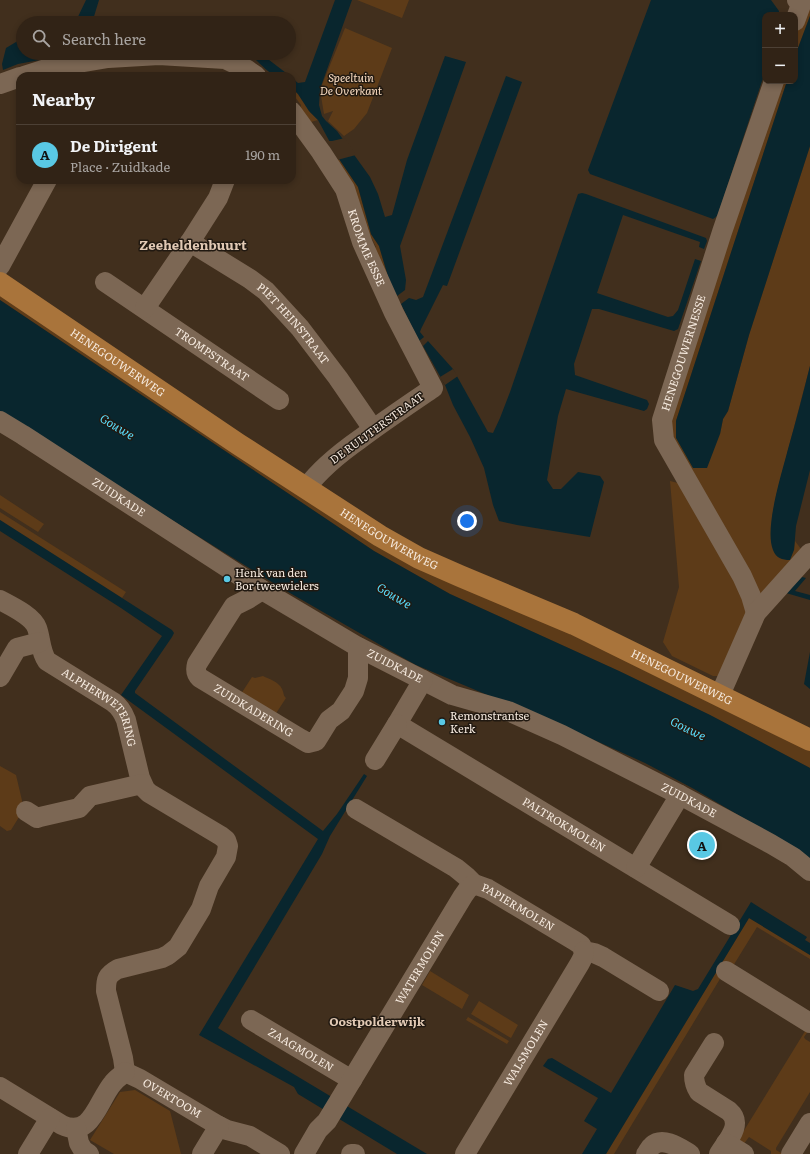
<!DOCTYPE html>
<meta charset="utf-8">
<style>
:root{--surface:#312316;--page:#3d2f23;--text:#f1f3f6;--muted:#a8a4a1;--line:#4c4035;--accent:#59c8e4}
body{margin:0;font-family:Literata,serif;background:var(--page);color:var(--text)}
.controls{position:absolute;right:12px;top:12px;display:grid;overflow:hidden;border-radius:8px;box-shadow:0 2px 6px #0003}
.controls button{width:36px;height:36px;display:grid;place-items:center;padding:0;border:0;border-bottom:1px solid var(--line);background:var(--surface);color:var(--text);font:20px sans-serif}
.you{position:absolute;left:467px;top:521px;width:14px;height:14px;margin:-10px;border:3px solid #fff;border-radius:50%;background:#1a73e8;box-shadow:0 0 0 6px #1a73e833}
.badge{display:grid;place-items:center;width:26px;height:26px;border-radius:50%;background:var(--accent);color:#111;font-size:13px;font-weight:700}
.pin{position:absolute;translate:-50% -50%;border:2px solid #fff;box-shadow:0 1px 4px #0006}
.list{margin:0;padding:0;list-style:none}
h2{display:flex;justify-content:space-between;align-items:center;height:52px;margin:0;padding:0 16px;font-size:17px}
h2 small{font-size:13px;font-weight:400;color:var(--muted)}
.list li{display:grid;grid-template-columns:26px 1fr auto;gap:12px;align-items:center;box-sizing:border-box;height:60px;padding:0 16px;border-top:1px solid var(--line)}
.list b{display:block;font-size:15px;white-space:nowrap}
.list p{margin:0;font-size:13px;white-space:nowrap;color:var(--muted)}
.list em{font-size:13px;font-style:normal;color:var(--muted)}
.icon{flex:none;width:22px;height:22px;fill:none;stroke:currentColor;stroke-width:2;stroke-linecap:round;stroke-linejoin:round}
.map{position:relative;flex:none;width:810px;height:1154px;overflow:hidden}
.search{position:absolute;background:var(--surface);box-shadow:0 2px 6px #0003;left:16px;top:16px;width:280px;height:44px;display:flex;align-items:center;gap:10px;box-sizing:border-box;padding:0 14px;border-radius:22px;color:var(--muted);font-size:15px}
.panel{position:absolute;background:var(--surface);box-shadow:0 2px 6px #0003;left:16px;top:72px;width:280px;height:112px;border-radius:12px}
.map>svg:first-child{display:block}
.green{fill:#5d3b18}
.water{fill:#09262e}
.pier{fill:#412f1d}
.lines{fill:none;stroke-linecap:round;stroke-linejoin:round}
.minor{stroke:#7c6754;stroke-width:20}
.major{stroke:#a9743b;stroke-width:22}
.poi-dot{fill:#59c8e4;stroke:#211911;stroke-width:1.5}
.labels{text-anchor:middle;stroke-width:3;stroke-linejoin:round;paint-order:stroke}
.park-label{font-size:11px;font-style:italic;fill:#fcdec3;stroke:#211911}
.street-label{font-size:11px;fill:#f6eadf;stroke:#211911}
.poi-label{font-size:11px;fill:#f6eadf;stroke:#211911;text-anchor:start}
.water-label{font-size:12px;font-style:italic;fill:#59dfff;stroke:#211911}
.neighbourhood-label{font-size:12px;font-weight:bold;fill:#e1c9b4;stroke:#211911}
.quarter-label{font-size:13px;font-weight:bold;fill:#e1c9b4;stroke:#211911}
</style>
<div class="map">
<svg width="810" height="1154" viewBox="0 0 810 1154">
<rect width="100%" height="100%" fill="#412f1d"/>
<path class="green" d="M 357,0 L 409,0 L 402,18 Z
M 808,0 L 810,0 L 810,16 L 795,56 L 795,35 Z
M 345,28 L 392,48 L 367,113 L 354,129 L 344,136 L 328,121 L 333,111 L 324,114 L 320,90 Z
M 779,81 L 787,81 L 676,421 L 720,434 L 723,419 L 728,411 L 749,335 L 810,146 L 810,366 L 776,496 L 772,518 L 794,550 L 795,541 L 804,553 L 759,595 L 671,438 L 673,402 Z
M 292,88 L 298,94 L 309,111 L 318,120 L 311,122 L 301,110 L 301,105 L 292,93 Z
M 339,159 L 358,187 L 371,234 L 379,246 L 390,283 L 374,248 L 376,247 L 372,239 L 368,241 L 336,161 Z
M 0,295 L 526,612 L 810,748 L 810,768 L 710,715 L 619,671 L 450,594 L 374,551 L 0,300 Z
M 670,481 L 682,484 L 741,586 L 746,610 L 744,619 L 718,676 L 713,676 L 672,656 L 663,642 L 679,587 Z
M 0,495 L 44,524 L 38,532 L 0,508 Z
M 0,512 L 126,592 L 122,598 L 0,520 Z
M 263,676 C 269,679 279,682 282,689 C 284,693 283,695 286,698 L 273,718 L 239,697 L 252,677 L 255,678 Z
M 0,766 L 16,775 L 24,809 L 11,830 L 7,831 L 0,826 Z
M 749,918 L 810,955 L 810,959 L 757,927 L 733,966 L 729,964 L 614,1154 L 606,1154 Z
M 430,971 L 469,995 L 462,1009 L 422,985 Z
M 479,1001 L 518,1025 L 511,1038 L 471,1014 Z
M 468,1017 L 509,1041 L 507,1044 L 466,1020 Z
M 807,1028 L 809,1030 L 804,1037 L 805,1039 L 810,1042 L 810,1092 L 776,1148 L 776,1150 L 783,1154 L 771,1154 L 771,1151 L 749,1137 L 743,1145 L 739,1139 L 740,1137 Z
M 135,1090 L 170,1111 L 181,1154 L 114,1154 L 90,1140 L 120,1092 Z"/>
<path class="water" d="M 86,0 L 99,0 L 92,23 L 75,23 Z
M 335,0 L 352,0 L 320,89 L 319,105 L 322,116 L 326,121 L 337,131 L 370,177 L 378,194 L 385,217 L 392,215 L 407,160 L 445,56 L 466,62 L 400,246 L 406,280 L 405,290 L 397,296 L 390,283 L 379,246 L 371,234 L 358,187 L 339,159 L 318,120 L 309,111 L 298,94 L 292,88 L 292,78 L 298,83 L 305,82 Z
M 651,0 L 771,0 L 779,11 L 779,15 L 765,15 L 765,72 L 718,214 L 716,217 L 713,219 L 590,174 L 588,170 Z
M 810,16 L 810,146 L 749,335 L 728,411 L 723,419 L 720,434 L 707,468 L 693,468 L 676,438 L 676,421 L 787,81 L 795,81 L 795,56 Z
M 23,36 L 23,53 L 77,53 L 18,64 L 3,70 L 2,64 L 6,48 L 21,39 Z
M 247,53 L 260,53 L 290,76 C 286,76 280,77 276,76 C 267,73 256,58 247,53 Z
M 506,76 L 522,82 L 447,286 L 443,285 L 421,329 L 420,332 L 424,337 L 419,341 L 401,304 L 409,298 L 416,300 L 423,297 Z
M 582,193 L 586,194 L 706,238 L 707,241 L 704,249 L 699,247 L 700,242 L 623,215 L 597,293 L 668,317 L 673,316 L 678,310 L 695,259 L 701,261 L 678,329 L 674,331 L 599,309 L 592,309 L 574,364 L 575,375 L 647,400 L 649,404 L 647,409 L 644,411 L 566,389 L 558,416 L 547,480 L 553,489 L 561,489 L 578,472 L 600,476 L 604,482 L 590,537 L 517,525 L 499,521 L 493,505 L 484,468 L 470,437 L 453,405 L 445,385 L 423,346 L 428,341 L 453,369 L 488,432 L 493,433 L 500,418 L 510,392 L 578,194 Z
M 0,300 L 374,551 L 450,594 L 619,671 L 710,715 L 810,768 L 810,862 L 757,826 L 694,789 L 645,763 L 592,739 L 416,665 L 389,650 L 283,589 L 0,413 Z
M 810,366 L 810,470 L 796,526 L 794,550 L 790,560 C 782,560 776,558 773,550 C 764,528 782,473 788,449 C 796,421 803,394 810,366 Z
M 0,520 L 172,630 L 174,633 L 172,637 L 135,691 L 135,693 L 323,831 L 337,814 L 364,774 L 367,776 L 330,836 L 322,854 L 218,1028 L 265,1057 L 427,1154 L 397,1154 L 298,1094 L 294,1087 L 199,1035 L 318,839 L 121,695 L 162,636 L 121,608 L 0,531 Z
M 802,577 L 806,578 L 795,591 L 810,595 L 810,600 L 786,593 Z
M 810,652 L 810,689 L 804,684 Z
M 751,902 L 807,937 L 805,940 L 810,943 L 810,955 L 749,918 L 606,1154 L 582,1154 L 597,1129 L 584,1121 L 598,1098 L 543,1066 L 548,1059 L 552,1058 L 611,1093 L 675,985 L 693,991 L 698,989 Z"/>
<path class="pier" d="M 345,138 L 356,155 L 337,160 L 326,141 L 332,141 Z
M 453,369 L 458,376 L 445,385 L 440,377 Z"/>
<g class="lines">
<g class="minor">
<path d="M 795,21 L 802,2 L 797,0"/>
<path d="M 24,76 L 49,68 L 108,58 L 159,55 L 225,59 L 246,69 L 256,76"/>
<path d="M 0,84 L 20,77"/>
<path id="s1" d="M 292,112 L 321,152 L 345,189 L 362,242 L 366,251 L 394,313 L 433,388 C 408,405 384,421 360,439 C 340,453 321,468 306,488"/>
<path id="s2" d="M 190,242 L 250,279 L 266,291 L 300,328 L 338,378 L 373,429"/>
<path d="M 0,266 L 47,180"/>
<path id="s3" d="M 105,282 L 279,400"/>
<path d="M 145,308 L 190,242 L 218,198 L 225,180"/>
<path id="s4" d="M 0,421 L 23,435 L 262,590 L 358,647 L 452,695 L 508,711 L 562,735 L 680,795 L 771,844 L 793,857 L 810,871"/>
<path id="s5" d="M 262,590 L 248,599 L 234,606 L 197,664 C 195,671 196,674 200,678 L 301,739 L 308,743 L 316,741 L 329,720 L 341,711 L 354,691 L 358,678 L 358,647"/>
<path id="s6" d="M 0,600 C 11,606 33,616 37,628 C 41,639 40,651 47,661 L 113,702 C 120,707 123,712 126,720 L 140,778 L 145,789 L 149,793 L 221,836 L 226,840 L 228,846 L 226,857 L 209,886 L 201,909 L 178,947 L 168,955 L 162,958 L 118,969 C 107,975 106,979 106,991 L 123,1058 L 125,1072"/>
<path id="s7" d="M 756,613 L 751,596 L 742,576 L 664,440 L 662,420 L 722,232 L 774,81"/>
<path d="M 0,677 L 17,648 L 40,642"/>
<path id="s8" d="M 423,680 L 397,724 L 730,925"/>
<path d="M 720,695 L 756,613 L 810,553"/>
<path d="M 375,760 L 397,724"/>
<path id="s9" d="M 356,809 L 456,868 L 467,877 L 474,884 L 488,889 L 575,941 L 581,945 L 584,951 L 594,953 L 603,957 L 659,991"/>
<path d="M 26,811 L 37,818 L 40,817 L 79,808 L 90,796 L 142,784"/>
<path d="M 636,868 L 680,795"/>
<path d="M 726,971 L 810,1023"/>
<path id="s10" d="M 251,1020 L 352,1080"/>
<path d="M 714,1043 L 694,1075 C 694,1082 695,1086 699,1092 L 729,1111 C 744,1124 727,1141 719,1154"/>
<path id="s11" d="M 125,1072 L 140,1079 L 219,1126 L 227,1130 L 250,1136 L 280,1154"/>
<path d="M 0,1087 L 62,1125 C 92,1139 98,1100 113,1083 C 116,1079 121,1076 125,1072"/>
<path d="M 76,1128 L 79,1143 L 83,1150 L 89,1154"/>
<path d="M 726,1143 L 744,1154"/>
<path d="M 28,1154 L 50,1118"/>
<path d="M 202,1154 L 219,1126"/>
<path id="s12" d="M 304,1154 L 318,1130 L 327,1121 L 463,896 L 468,889 L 474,884"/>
<path d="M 351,1154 L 355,1154"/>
<path id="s13" d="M 465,1154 L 580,963 L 583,957 L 584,951"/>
<path d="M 646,1154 C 648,1152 649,1148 652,1146 C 663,1136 680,1148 690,1154"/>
<path d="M 791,1154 L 810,1123"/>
</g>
<path class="major" id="s14" d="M 0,283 L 238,444 L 380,536 L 419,558 L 460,576 L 574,624 L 810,740"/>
</g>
<g class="poi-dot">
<circle cx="227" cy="579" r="4"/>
<circle cx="442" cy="722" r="4"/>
</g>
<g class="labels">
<g class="park-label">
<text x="351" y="82">Speeltuin<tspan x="351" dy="13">De Overkant</tspan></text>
</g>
<g class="street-label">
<text dy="4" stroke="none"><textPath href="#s1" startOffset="156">KROMME ESSE</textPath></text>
<text dy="4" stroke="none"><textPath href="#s2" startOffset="133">PIET HEINSTRAAT</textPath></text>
<text dy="4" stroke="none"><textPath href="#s7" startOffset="287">HENEGOUWERNESSE</textPath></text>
<text dy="4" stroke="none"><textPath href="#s3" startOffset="129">TROMPSTRAAT</textPath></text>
<text dy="4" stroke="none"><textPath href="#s14" startOffset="142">HENEGOUWERWEG</textPath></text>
<text transform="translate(377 428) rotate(-36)" y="4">DE RUIJTERSTRAAT</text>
<text dy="4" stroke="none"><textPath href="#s4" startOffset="141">ZUIDKADE</textPath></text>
<text dy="4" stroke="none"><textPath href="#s14" startOffset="466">HENEGOUWERWEG</textPath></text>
<text dy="4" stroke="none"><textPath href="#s4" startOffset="465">ZUIDKADE</textPath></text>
<text dy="4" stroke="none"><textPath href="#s14" startOffset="790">HENEGOUWERWEG</textPath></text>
<text dy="4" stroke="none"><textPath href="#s6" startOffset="155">ALPHERWETERING</textPath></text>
<text dy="4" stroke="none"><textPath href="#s5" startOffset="179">ZUIDKADERING</textPath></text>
<text dy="4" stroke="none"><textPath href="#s4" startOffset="789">ZUIDKADE</textPath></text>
<text dy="4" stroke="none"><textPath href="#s8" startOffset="246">PALTROKMOLEN</textPath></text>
<text dy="4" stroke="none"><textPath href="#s9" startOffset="190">PAPIERMOLEN</textPath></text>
<text dy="4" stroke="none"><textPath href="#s12" startOffset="220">WATERMOLEN</textPath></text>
<text dy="4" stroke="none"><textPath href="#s10" startOffset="58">ZAAGMOLEN</textPath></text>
<text dy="4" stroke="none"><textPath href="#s13" startOffset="118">WALSMOLEN</textPath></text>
<text dy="4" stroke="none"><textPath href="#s11" startOffset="54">OVERTOOM</textPath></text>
</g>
<g class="poi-label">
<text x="235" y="577">Henk van den<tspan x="235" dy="13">Bor tweewielers</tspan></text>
<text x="450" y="720">Remonstrantse<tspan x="450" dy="13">Kerk</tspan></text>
</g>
<g class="water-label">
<text transform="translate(117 427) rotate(31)" y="4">Gouwe</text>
<text transform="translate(394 596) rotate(31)" y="4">Gouwe</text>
<text transform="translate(688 729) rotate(26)" y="4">Gouwe</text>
</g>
<g class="neighbourhood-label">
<text x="377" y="1026">Oostpolderwijk</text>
</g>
<g class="quarter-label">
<text x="193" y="250">Zeeheldenbuurt</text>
</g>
</g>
</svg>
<div class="controls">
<button>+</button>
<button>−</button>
</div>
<div class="you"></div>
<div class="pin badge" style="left:702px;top:845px">A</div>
<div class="search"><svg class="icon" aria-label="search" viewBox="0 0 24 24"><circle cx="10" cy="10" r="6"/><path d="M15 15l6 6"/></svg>Search here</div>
<section class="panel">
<h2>Nearby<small></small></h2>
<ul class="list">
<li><span class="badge">A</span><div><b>De Dirigent</b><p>Place · Zuidkade</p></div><em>190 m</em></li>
</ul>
</section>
</div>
